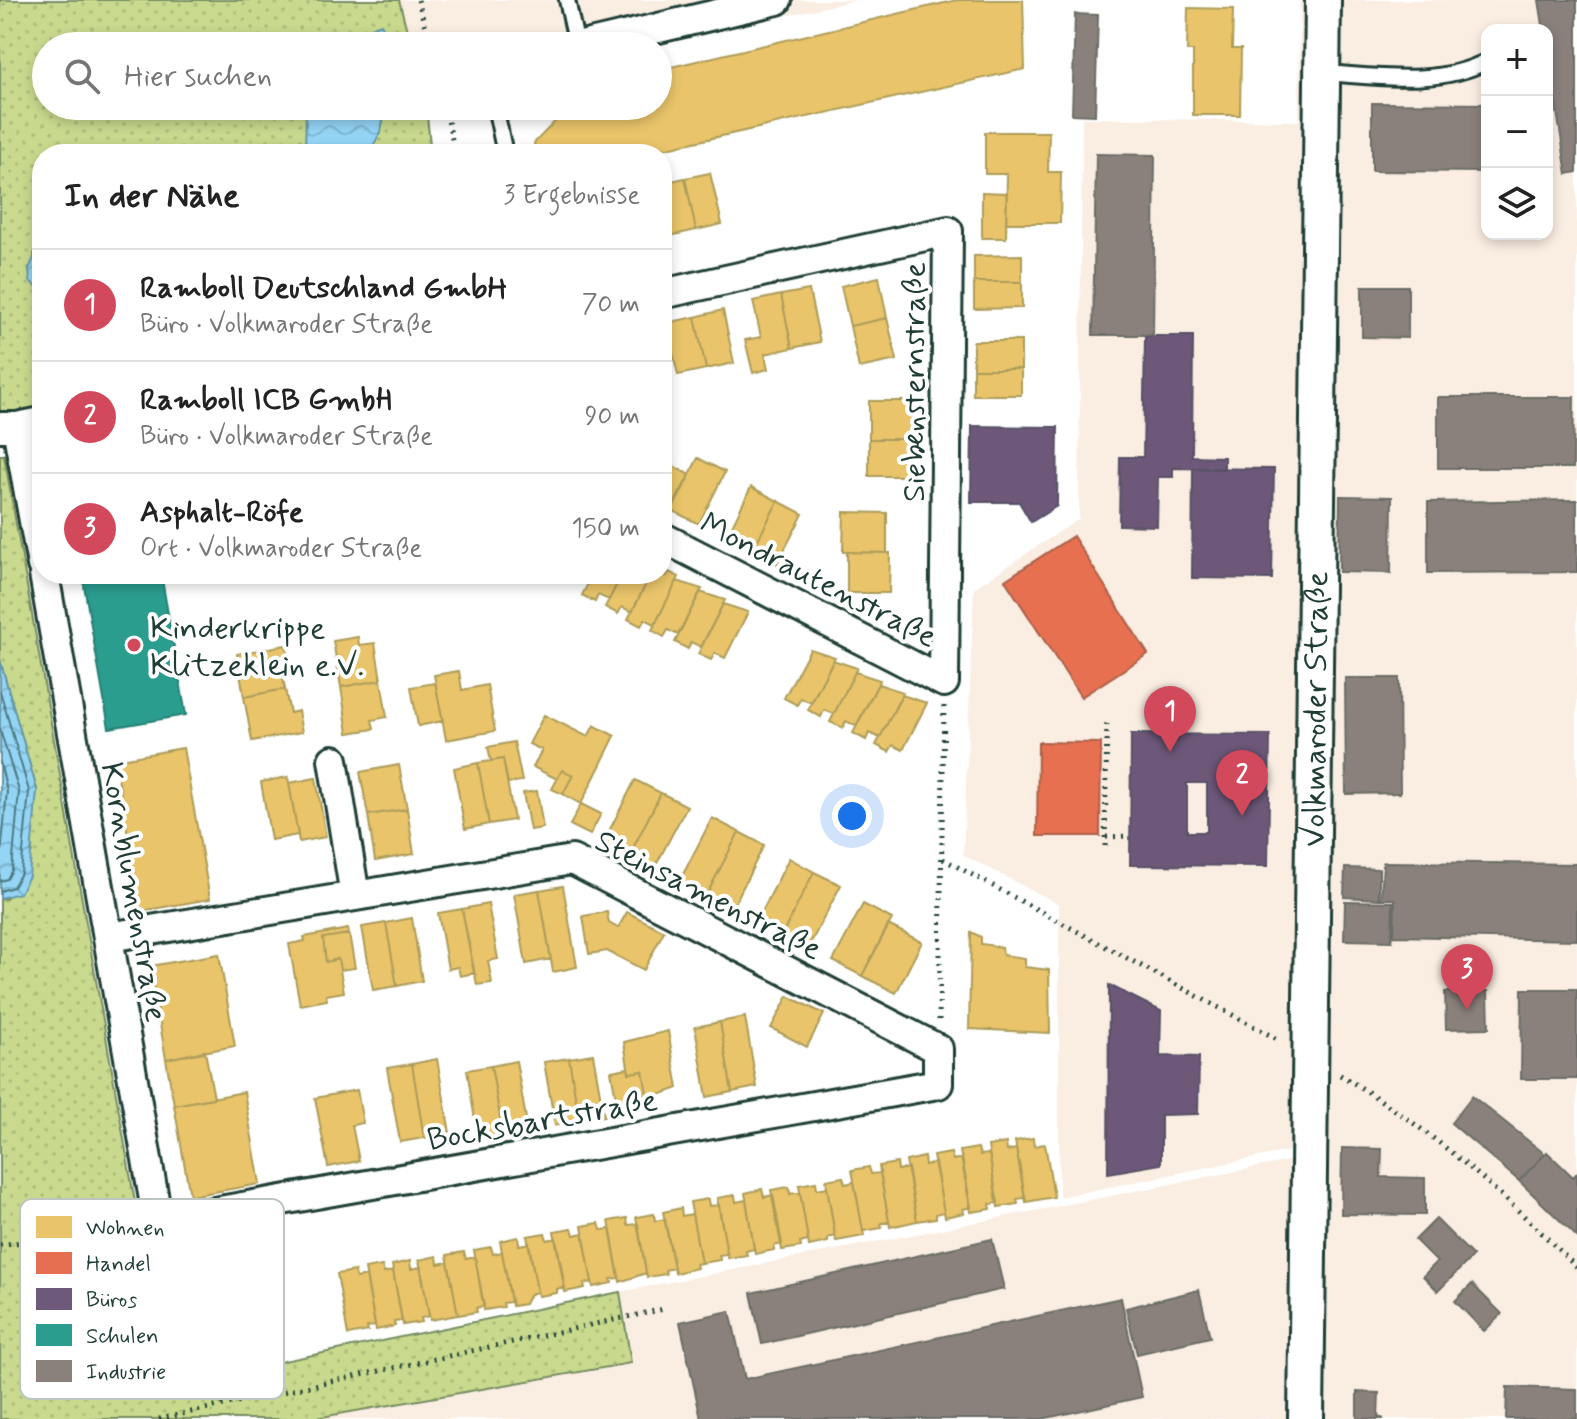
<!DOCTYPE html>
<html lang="de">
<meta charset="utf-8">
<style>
:root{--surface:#fff;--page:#f2f2f2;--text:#222;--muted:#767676;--line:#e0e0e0;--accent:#d1495b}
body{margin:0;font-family:Mynerve,sans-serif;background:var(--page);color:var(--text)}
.controls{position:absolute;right:24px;top:24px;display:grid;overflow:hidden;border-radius:16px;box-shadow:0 4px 12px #0003}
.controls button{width:72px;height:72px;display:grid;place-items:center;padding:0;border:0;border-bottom:2px solid var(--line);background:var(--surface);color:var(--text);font:40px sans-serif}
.you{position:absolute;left:852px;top:816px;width:28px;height:28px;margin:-20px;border:6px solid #fff;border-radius:50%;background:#1a73e8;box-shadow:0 0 0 12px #1a73e833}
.badge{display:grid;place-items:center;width:52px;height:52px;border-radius:50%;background:var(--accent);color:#fff;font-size:26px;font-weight:700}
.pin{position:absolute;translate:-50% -66px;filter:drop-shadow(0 2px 4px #0008)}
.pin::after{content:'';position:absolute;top:42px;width:28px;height:24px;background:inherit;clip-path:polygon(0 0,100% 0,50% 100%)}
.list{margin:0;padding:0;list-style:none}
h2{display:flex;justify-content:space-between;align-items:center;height:104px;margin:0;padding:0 32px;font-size:34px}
h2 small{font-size:26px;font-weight:400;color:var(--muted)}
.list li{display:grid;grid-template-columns:52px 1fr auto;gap:24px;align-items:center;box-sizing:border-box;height:112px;padding:0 32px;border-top:2px solid var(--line)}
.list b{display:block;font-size:30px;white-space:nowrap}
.list p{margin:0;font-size:26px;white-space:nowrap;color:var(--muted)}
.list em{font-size:26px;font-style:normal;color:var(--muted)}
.icon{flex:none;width:44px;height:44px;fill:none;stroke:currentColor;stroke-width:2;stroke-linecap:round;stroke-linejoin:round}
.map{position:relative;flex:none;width:1577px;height:1419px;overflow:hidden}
.search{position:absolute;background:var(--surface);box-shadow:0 4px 12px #0003;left:32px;top:32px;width:640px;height:88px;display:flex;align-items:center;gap:20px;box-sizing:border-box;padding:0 28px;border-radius:44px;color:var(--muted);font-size:30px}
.panel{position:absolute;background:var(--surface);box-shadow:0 4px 12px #0003;left:32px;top:144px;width:640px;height:440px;border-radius:32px}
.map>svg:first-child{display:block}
.built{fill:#faede2;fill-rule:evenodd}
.grass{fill:url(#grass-dots);stroke:#748c61;stroke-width:2}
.water{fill:url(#water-waves);stroke:#6598a8;stroke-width:2}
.homes{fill:#e9c46a;stroke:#ac9c5a;stroke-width:2}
.shops{fill:#e76f51;stroke:#ab6048;stroke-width:2}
.offices{fill:#6d597a;stroke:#565165;stroke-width:2;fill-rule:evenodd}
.schools{fill:#2a9d8f;stroke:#278074;stroke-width:2}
.industry{fill:#8a817c;stroke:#6a6d66;stroke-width:2}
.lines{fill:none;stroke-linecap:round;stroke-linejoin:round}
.shore{stroke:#4e7a82;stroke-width:2}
.service-casing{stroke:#1f3d34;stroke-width:20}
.minor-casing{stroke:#1f3d34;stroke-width:34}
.tertiary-casing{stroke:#1f3d34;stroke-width:40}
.path{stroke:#1f3d34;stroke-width:5;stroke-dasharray:2 6;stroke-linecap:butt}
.service{stroke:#fff;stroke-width:14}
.minor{stroke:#fff;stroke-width:28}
.tertiary{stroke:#fff;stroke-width:34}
.poi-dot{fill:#d1495b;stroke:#fff;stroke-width:3}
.labels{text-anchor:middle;stroke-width:8;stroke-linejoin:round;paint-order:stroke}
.street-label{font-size:32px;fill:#1f3d34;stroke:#fff}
.poi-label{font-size:32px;fill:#1f3d34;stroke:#fff;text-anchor:start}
.key{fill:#fff;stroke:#bcc5c2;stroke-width:2}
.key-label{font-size:22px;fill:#1f3d34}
</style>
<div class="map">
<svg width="1577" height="1419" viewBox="0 0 1577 1419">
<defs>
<pattern id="grass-dots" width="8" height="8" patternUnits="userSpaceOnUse" patternTransform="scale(2)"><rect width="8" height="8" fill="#c9da8e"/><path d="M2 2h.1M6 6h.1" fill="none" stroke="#acbc7b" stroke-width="1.8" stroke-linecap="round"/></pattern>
<pattern id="water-waves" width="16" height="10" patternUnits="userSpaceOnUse" patternTransform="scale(2)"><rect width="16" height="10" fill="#94d5f6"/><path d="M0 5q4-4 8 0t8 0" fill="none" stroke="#7fb8d4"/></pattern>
</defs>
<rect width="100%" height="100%" fill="#fff"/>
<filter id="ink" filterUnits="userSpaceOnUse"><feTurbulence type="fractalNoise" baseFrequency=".0125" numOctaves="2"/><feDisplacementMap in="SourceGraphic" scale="16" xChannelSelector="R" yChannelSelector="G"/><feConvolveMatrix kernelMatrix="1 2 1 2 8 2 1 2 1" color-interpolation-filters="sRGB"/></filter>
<g filter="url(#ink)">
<path class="built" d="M 399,0 L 857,0 L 650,46 L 411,46 Z
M 1300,0 L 1577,0 L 1577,1419 L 310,1419 L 630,1363 L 620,1292 L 1294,1160 L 1296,792 L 1289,1151 L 1059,1197 L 1059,904 L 963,855 L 974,588 L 1079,519 L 1082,118 L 1299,121 ZM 1487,30 L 1547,30 L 1547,234 L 1487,234 Z"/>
<path class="grass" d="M 0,0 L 399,0 L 411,46 L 376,46 L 387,35 C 370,31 351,31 339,46 L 46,46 L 46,106 L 306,106 L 306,151 L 305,154 L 42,154 L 42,240 L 34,254 L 39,289 L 42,285 L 42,417 L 0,420 Z
M 383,106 L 426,106 L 431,154 L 368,154 C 378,139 386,124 383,106 Z
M 0,455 L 4,455 L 167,1385 L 620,1292 L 631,1363 L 310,1419 L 0,1419 L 0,898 L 6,899 L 32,852 L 31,830 L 37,790 L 0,660 Z"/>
<path class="water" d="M 381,24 L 387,35 L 376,46 L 339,46 L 352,35 Z
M 306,106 L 383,106 C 386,124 378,139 368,154 L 305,154 Z
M 42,240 L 42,285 L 39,289 L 30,281 L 29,269 Z
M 0,660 L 37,790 L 29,876 L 20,893 L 0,898 Z"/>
<path class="homes" d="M 957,0 L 1023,0 L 1025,69 L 640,154 L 536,154 L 534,143 L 570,106 L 658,106 L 658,70 Z
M 1188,8 L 1233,9 L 1232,49 L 1241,49 L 1240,115 L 1193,115 L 1193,51 L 1187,51 Z
M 985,132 L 1049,132 L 1048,172 L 1061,172 L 1060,223 L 1006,223 L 1007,174 L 985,174 Z
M 710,173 L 722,224 L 696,230 L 685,178 Z
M 685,178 L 696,230 L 670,236 L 662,183 Z
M 982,192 L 1007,193 L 1006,238 L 982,238 Z
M 1022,255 L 1022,282 L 974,282 L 974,256 Z
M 879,277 L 887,318 L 850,326 L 841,286 Z
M 974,282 L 1022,282 L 1022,308 L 974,309 Z
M 809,290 L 820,342 L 792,348 L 781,295 Z
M 781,295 L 792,348 L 765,354 L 768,369 L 753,373 L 745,340 L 761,337 L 753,301 Z
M 723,310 L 734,363 L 706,369 L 695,317 Z
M 695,317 L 706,369 L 678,375 L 666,323 Z
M 887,318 L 897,360 L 859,368 L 850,326 Z
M 973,341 L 1021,341 L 1021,369 L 973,369 Z
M 973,369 L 1021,369 L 1021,395 L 973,395 Z
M 869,401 L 917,401 L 917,439 L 869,439 Z
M 869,439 L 917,439 L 917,476 L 869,476 Z
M 698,458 L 725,472 L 699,524 L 671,510 Z
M 662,460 L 690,475 L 673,508 L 662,503 Z
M 751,487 L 778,501 L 752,551 L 726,538 Z
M 778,501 L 803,514 L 777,564 L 752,551 Z
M 844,512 L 887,513 L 887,553 L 843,552 Z
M 847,552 L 890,553 L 889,593 L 847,593 Z
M 669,572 L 679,577 L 655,624 L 645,619 L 641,626 L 628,619 L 651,574 L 667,576 Z
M 593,574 L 622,574 L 609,600 L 598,595 L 595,602 L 582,595 Z
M 622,574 L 651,574 L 632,612 L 622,607 L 618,614 L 605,607 Z
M 677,581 L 702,589 L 678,635 L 668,630 L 664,637 L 652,630 Z
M 700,592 L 725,600 L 701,647 L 691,642 L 688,649 L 675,642 Z
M 723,604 L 748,612 L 725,658 L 715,653 L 711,660 L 698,654 Z
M 358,637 L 359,645 L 375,643 L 381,680 L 341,687 L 333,641 Z
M 286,645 L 290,664 L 281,666 L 285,689 L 244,697 L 237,654 Z
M 810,649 L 835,657 L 811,703 L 801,698 L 797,705 L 784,698 Z
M 833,660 L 857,668 L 834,714 L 824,710 L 821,717 L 808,710 Z
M 459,671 L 462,690 L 487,685 L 495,731 L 446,740 L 434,675 Z
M 855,672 L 880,680 L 856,726 L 846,721 L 843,728 L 830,722 Z
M 381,680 L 387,717 L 372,720 L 374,729 L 348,733 L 341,687 Z
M 435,683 L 443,721 L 418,726 L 411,687 Z
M 878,684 L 903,692 L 880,738 L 869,733 L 866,740 L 853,733 Z
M 285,689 L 290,713 L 298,711 L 302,732 L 252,741 L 244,697 Z
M 902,695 L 927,703 L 903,750 L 893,745 L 889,752 L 876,745 Z
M 544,715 L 588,737 L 594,725 L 615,736 L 581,804 L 563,794 L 573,775 L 562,770 L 557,779 L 533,767 L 542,750 L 529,744 Z
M 514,742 L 522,781 L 508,783 L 503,759 L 491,761 L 488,747 Z
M 183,748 L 210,899 L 141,911 L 115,760 Z
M 503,759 L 514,820 L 489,824 L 478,763 Z
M 478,763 L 489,824 L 465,829 L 454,768 Z
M 399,765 L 407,809 L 368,815 L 360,772 Z
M 562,770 L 573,775 L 563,794 L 552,789 Z
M 288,777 L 298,835 L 271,840 L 261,782 Z
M 316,778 L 326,837 L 299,842 L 289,783 Z
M 635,780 L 661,793 L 629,856 L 603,843 Z
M 537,791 L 543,828 L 530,830 L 523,793 Z
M 661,793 L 687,806 L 654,869 L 629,856 Z
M 581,804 L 601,814 L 590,835 L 570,825 Z
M 407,809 L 414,854 L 375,861 L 368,815 Z
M 712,818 L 739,832 L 706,896 L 679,882 Z
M 739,832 L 764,845 L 732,909 L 706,896 Z
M 789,858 L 814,872 L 782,935 L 757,922 Z
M 814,872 L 841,885 L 808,948 L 782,935 Z
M 563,886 L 577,967 L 553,972 L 539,890 Z
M 539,890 L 551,959 L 526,964 L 514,894 Z
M 488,904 L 498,959 L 488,961 L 492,983 L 477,985 L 462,909 Z
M 863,904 L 892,919 L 862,976 L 833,961 Z
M 462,909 L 474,973 L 460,976 L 458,967 L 448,969 L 438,913 Z
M 607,912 L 609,923 L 618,928 L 627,912 L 664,931 L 644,970 L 607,951 L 589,954 L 583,916 Z
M 412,918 L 422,981 L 397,986 L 386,923 Z
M 386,923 L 397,986 L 373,990 L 362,927 Z
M 888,925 L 922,942 L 896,993 L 862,976 Z
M 348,929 L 349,934 L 323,938 L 326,962 L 338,959 L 344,992 L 326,995 L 327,1000 L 300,1005 L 289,944 L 305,941 L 304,937 Z
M 971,932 L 981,937 L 981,944 L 1002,947 L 1003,955 L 1025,958 L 1025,967 L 1049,970 L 1050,1033 L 969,1029 Z
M 349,934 L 355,968 L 340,970 L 338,959 L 326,962 L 323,938 Z
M 219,954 L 235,1046 L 166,1059 L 150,966 Z
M 788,996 L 824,1014 L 807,1047 L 771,1028 Z
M 745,1017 L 757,1087 L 732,1092 L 720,1022 Z
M 720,1022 L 732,1092 L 707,1097 L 695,1027 Z
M 668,1031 L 678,1088 L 648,1099 L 643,1071 L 629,1073 L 624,1042 Z
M 205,1051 L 214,1098 L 174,1105 L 166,1059 Z
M 593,1054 L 604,1116 L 579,1120 L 569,1058 Z
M 569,1058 L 579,1120 L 555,1125 L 544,1062 Z
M 437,1059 L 450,1133 L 424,1138 L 412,1064 Z
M 516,1061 L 528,1130 L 503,1134 L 491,1066 Z
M 412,1064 L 424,1138 L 400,1142 L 387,1068 Z
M 491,1066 L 503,1134 L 478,1139 L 467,1070 Z
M 628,1068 L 629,1073 L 643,1071 L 648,1099 L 617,1104 L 611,1071 Z
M 357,1090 L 363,1123 L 352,1125 L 359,1161 L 328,1167 L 315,1098 Z
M 244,1092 L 260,1184 L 190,1196 L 174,1105 Z
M 1033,1138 L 1034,1146 L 1045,1144 L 1054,1197 L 1026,1202 L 1015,1141 Z
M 1006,1143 L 1007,1151 L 1016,1149 L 1025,1198 L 1017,1199 L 1018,1204 L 998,1207 L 988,1146 Z
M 978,1148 L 980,1155 L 989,1154 L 998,1203 L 990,1204 L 991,1209 L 971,1212 L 960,1151 Z
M 951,1153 L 953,1160 L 962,1158 L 971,1207 L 963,1209 L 964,1213 L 945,1217 L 933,1156 Z
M 924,1157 L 925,1165 L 935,1163 L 944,1212 L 936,1214 L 936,1218 L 917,1221 L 906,1161 Z
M 897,1163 L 898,1170 L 908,1168 L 917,1221 L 890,1227 L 879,1166 Z
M 869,1167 L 871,1174 L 880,1173 L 889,1222 L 881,1223 L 882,1228 L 863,1231 L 852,1170 Z
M 843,1177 L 845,1184 L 854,1182 L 864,1236 L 836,1241 L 826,1180 Z
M 816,1182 L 817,1189 L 827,1187 L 835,1236 L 828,1238 L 828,1242 L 809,1246 L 799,1185 Z
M 789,1187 L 790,1194 L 800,1192 L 808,1241 L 800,1243 L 801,1247 L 782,1250 L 771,1190 Z
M 762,1189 L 764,1197 L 773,1195 L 782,1244 L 774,1246 L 774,1250 L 755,1254 L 745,1193 Z
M 735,1195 L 736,1202 L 746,1200 L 754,1249 L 746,1251 L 747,1255 L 728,1258 L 717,1198 Z
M 708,1199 L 709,1206 L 719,1205 L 727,1254 L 719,1255 L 720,1260 L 701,1263 L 690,1202 Z
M 681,1208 L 682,1216 L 692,1214 L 701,1263 L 696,1264 L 697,1268 L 675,1273 L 663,1212 Z
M 654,1214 L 655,1221 L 665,1219 L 674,1268 L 665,1270 L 666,1274 L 647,1277 L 636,1217 Z
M 627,1218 L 628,1225 L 638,1224 L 646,1273 L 620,1282 L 609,1221 Z
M 599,1223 L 601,1230 L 610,1229 L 619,1278 L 611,1279 L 612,1283 L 593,1287 L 582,1226 Z
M 572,1228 L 574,1235 L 583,1233 L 592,1282 L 584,1284 L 585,1288 L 565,1292 L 554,1231 Z
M 545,1233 L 547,1240 L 556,1238 L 565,1288 L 557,1289 L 557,1293 L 538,1296 L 527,1236 Z
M 518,1237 L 519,1245 L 529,1243 L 537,1292 L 530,1294 L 525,1304 L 512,1306 L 500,1241 Z
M 491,1247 L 493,1254 L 502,1252 L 511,1302 L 503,1303 L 504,1307 L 484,1310 L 474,1250 Z
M 464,1252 L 466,1259 L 475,1257 L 484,1306 L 476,1308 L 477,1312 L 458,1315 L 447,1255 Z
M 437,1256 L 438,1264 L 448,1262 L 458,1315 L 430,1320 L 419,1260 Z
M 410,1261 L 411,1269 L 421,1267 L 429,1316 L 421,1318 L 422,1322 L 403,1325 L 392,1265 Z
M 382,1266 L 384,1273 L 393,1271 L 402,1321 L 394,1322 L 395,1326 L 376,1330 L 365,1269 Z
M 355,1271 L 356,1278 L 366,1276 L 375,1326 L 367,1327 L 368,1331 L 348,1335 L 337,1274 Z"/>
<path class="shops" d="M 1073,536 L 1148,654 L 1081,697 L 1005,580 Z
M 1038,742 L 1101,743 L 1100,836 L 1037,836 Z"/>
<path class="offices" d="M 1145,336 L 1193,336 L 1192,456 L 1224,457 L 1224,469 L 1173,468 L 1173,477 L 1158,477 L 1157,526 L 1119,525 L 1120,457 L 1143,457 Z
M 972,426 L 1058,427 L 1057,506 L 1031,522 L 1019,502 L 971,502 Z
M 1193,468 L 1274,469 L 1272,579 L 1192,578 Z
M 1131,734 L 1270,735 L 1268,866 L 1130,865 ZM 1187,783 L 1207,783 L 1207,832 L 1187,832 Z
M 1109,985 L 1161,1011 L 1160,1056 L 1199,1057 L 1198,1114 L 1161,1115 L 1161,1164 L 1108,1173 Z"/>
<path class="schools" d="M 82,574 L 161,574 L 186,715 L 109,728 Z"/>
<path class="industry" d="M 1539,0 L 1577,0 L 1577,172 L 1567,174 Z
M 1075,14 L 1098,15 L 1095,115 L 1072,114 Z
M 1372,103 L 1487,104 L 1487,172 L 1372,171 Z
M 1096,154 L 1155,155 L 1153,335 L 1093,335 Z
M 1362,286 L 1408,286 L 1408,338 L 1362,337 Z
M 1438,397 L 1574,397 L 1573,468 L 1438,468 Z
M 1340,496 L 1392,497 L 1391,573 L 1339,572 Z
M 1577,500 L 1577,572 L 1428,573 L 1428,502 Z
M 1345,678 L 1399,678 L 1400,793 L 1346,794 Z
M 1383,862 L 1577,864 L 1577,940 L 1394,936 L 1395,899 L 1381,899 Z
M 1345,868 L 1379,869 L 1379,899 L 1344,897 Z
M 1345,901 L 1393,902 L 1392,941 L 1344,940 Z
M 1522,989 L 1577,989 L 1577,1079 L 1521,1079 Z
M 1488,991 L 1489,1028 L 1446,1029 L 1445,992 Z
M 1472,1096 L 1545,1154 L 1519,1181 L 1451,1123 Z
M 1342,1148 L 1382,1149 L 1381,1177 L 1425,1178 L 1425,1215 L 1341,1214 Z
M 1547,1152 L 1573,1177 L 1577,1173 L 1577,1237 L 1519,1181 Z
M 1436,1219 L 1473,1256 L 1438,1291 L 1423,1276 L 1437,1262 L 1415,1240 Z
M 992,1239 L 1004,1289 L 762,1344 L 751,1293 Z
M 1472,1284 L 1502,1314 L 1484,1331 L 1455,1301 Z
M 1199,1290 L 1210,1337 L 1137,1354 L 1126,1308 Z
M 1121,1298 L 1142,1397 L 1042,1419 L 701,1419 L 680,1322 L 730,1311 L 745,1379 Z
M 1507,1387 L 1577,1389 L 1577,1419 L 1506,1419 Z
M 1357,1392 L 1379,1393 L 1378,1417 L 1384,1419 L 1357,1419 Z"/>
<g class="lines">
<path class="shore" d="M 0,691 L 29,791 L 21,873 L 13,887 L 0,891
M 0,730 L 19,791 L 12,870 L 7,879 L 0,881
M 0,762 L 7,791 L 0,866"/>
<defs>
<path id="service" d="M 567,0 L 577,46
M 1323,73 C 1376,76 1438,87 1487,61
M 495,106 L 505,154"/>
<path id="minor" d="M 582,46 L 777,0
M 662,294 L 948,231 L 944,682 L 662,537
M 0,427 L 17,427 L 42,565
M 17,427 L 42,422
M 44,574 L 158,1222 L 938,1084 L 938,1049 L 572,860 L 109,937
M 333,760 L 355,896"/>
<g id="tertiary">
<path id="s1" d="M 1306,1419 L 1323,0"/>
</g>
</defs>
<use href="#service" class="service-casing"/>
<use href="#minor" class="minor-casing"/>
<use href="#tertiary" class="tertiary-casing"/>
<path class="path" d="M 418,0 L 430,46
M 445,106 L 455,154
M 1106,837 L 1130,836
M 1105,846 L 1107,719
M 943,859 L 1279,1040
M 939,1020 L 944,706
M 1340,1075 C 1428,1126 1506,1196 1577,1268
M 0,1245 L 134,1226
M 159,1419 L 664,1309"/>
<use href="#service" class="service"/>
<use href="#minor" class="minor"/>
<use href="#tertiary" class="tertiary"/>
</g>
</g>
<circle class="poi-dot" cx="134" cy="645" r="8"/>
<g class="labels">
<g class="street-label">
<text transform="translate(913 382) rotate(-90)" y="11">Siebensternstraße</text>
<text transform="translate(819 579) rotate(27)" y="11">Mondrautenstraße</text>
<text dy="11" stroke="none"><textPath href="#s1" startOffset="710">Volkmaroder Straße</textPath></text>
<text transform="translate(135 892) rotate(80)" y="11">Kornblumenstraße</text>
<text transform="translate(709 894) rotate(27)" y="11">Steinsamenstraße</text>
<text transform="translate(542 1119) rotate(-10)" y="11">Bocksbartstraße</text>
</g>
<g class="poi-label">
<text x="150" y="638">Kinderkrippe<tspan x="150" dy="37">Klitzeklein e.V.</tspan></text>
</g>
</g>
<rect x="20" y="1199" width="264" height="200" rx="12" class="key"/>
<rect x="36" y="1216" width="36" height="22" fill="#e9c46a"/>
<rect x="36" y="1252" width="36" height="22" fill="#e76f51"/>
<rect x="36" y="1288" width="36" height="22" fill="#6d597a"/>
<rect x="36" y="1324" width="36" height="22" fill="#2a9d8f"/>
<rect x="36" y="1360" width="36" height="22" fill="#8a817c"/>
<g class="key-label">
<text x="86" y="1235">Wohnen</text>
<text x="86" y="1271">Handel</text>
<text x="86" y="1307">Büros</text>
<text x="86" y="1343">Schulen</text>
<text x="86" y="1379">Industrie</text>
</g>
</svg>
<div class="controls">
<button>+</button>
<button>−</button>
<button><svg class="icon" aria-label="layers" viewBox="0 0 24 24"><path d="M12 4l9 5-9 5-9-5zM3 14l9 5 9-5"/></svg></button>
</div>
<div class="you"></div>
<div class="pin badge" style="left:1170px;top:752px">1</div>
<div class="pin badge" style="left:1242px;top:816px">2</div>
<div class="pin badge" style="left:1467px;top:1010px">3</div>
<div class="search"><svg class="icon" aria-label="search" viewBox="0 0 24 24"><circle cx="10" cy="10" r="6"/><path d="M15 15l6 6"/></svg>Hier suchen</div>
<section class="panel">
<h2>In der Nähe<small>3 Ergebnisse</small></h2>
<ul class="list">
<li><span class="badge">1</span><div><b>Ramboll Deutschland GmbH</b><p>Büro · Volkmaroder Straße</p></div><em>70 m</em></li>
<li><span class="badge">2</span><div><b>Ramboll ICB GmbH</b><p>Büro · Volkmaroder Straße</p></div><em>90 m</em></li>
<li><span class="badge">3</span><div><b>Asphalt-Röfe</b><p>Ort · Volkmaroder Straße</p></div><em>150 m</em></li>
</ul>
</section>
</div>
